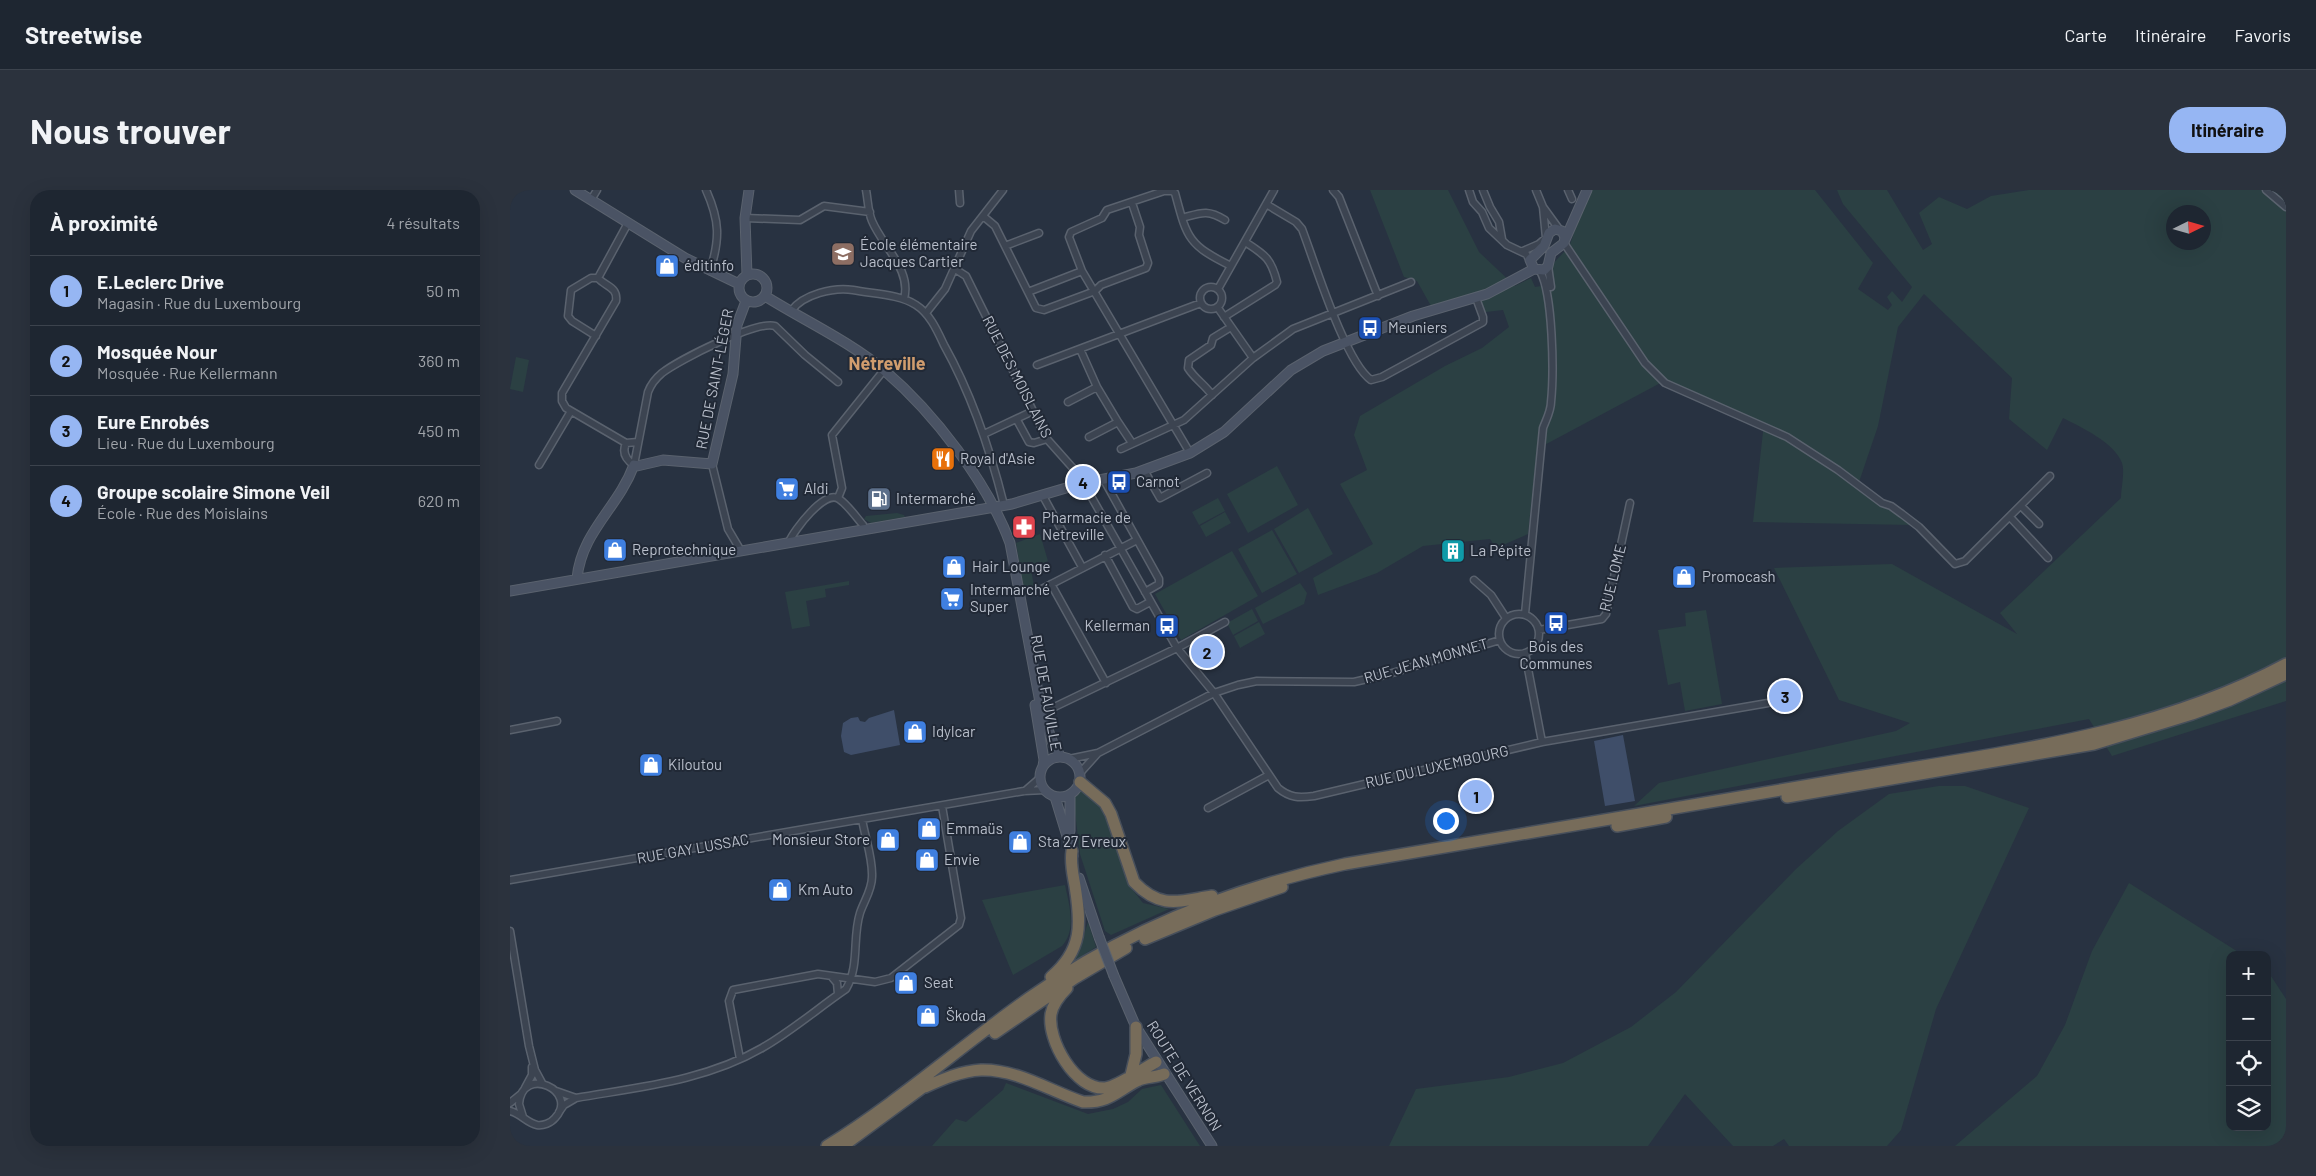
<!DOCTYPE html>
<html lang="fr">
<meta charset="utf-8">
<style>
:root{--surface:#1e2631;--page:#2b323d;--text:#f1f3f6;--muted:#a1a5ab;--line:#3c434d;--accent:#96b6f3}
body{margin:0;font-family:Barlow,sans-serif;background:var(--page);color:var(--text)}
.controls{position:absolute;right:15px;bottom:15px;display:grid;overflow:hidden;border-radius:10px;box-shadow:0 5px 20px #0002}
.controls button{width:45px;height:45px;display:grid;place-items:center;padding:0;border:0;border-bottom:1px solid var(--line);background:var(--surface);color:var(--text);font:25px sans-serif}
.compass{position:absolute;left:1656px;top:15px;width:45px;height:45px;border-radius:50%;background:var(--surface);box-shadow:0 5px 20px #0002;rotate:85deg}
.you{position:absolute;left:935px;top:630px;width:18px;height:18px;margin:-12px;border:4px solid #fff;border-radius:50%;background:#1a73e8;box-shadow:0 0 0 8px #1a73e833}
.badge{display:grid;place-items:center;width:32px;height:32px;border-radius:50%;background:var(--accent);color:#111;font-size:16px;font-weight:700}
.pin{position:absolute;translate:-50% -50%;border:2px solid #fff;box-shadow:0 1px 5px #0006}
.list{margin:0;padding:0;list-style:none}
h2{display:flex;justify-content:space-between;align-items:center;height:65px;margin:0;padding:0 20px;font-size:21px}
h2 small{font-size:16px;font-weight:400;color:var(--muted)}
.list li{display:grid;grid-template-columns:32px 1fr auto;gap:15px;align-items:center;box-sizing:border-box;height:70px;padding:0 20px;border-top:1px solid var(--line)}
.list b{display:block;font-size:19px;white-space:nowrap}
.list p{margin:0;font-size:16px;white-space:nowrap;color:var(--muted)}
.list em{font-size:16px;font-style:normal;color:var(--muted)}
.icon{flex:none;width:28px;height:28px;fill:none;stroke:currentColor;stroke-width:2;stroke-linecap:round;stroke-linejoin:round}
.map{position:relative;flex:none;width:1776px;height:956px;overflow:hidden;border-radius:20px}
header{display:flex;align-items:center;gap:30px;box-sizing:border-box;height:70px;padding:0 25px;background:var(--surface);border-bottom:1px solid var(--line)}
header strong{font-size:24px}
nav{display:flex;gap:28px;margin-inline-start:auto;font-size:18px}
.intro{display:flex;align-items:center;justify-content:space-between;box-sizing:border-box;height:120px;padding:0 30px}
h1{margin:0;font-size:35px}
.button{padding:12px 22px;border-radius:20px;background:var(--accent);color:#111;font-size:18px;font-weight:700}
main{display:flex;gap:30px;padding:0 30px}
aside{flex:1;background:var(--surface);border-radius:20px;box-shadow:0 5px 20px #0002}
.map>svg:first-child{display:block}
.green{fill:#2b4043;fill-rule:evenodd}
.water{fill:#3f4e69}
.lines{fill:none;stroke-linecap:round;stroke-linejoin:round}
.street-casing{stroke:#5a626e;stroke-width:9}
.secondary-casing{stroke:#5a626e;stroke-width:11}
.highway-casing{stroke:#474f5b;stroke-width:14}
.street{stroke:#3c4451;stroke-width:6}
.secondary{stroke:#4a5364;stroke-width:9}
.highway{stroke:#776c5a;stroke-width:11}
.secondary-bridge-casing{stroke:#5a626e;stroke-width:11;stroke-linecap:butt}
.secondary-bridge{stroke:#4a5364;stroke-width:9}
.labels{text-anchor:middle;stroke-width:4;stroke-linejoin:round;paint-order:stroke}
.poi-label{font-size:15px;fill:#b9bfcb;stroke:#212936;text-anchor:start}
.street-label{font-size:15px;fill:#b9bfcb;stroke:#212936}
.quarter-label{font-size:18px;font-weight:bold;fill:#d19d6e;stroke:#212936}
</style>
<header>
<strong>Streetwise</strong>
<nav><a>Carte</a><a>Itinéraire</a><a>Favoris</a></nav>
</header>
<div class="intro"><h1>Nous trouver</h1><a class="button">Itinéraire</a></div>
<main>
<aside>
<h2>À proximité<small>4 résultats</small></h2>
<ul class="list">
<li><span class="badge">1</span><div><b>E.Leclerc Drive</b><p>Magasin · Rue du Luxembourg</p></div><em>50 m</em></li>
<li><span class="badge">2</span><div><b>Mosquée Nour</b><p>Mosquée · Rue Kellermann</p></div><em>360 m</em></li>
<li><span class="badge">3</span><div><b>Eure Enrobés</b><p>Lieu · Rue du Luxembourg</p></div><em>450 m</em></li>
<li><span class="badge">4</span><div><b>Groupe scolaire Simone Veil</b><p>École · Rue des Moislains</p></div><em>620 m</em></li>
</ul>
</aside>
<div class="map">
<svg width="1776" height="956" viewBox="0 0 1776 956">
<rect width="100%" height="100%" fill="#283241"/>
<path class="green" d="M 860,0 L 938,0 L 969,62 L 1005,96 L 1021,88 L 1025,97 L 1043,94 C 1037,69 1051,70 1060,54 C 1064,46 1064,39 1066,32 C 1070,21 1076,10 1082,0 L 1305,0 L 1363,73 L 1348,99 L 1378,120 L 1382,115 L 1377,107 L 1382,101 L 1392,112 L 1402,97 L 1333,14 L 1327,0 L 1377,0 L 1413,60 L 1422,54 L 1409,23 L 1429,7 L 1457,19 L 1481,6 L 1519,0 L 1776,0 L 1776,511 L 1602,566 L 1579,529 L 1124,616 L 1149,593 L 1386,541 L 1400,533 L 1329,510 L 1264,378 L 1382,374 L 1507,444 L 1490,423 L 1611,308 C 1611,298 1615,282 1612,273 C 1605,253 1571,237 1553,228 L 1537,260 L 1499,229 L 1502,188 L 1414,104 L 1388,137 L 1368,236 L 1348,295 L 1402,335 L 1243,332 L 1254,233 L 1156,190 L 1027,259 L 1018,344 L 986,358 L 980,349 L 913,356 L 867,383 L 808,405 L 803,388 L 863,354 L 830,294 L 857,280 L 844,245 L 850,226 L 935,176 L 972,158 L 999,137 L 993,120 L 976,122 L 967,113 L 966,106 L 921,116 L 907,91 L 894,87 ZM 1664,22 L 1694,22 L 1694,52 L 1664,52 Z
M 6,167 L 19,170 L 13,202 L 0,199 Z
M 767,276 L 788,315 L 738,343 L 717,304 Z
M 708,308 L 715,321 L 689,335 L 682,322 Z
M 798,318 L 823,364 L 789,383 L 764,339 Z
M 715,322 L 721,333 L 696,347 L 690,336 Z
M 387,323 L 394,325 L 395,327 L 361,333 L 354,329 L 356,326 Z
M 762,340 L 787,384 L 752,403 L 728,359 Z
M 530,344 L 538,371 L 521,380 L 525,401 L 518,405 L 514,401 L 506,353 Z
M 722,361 L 748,406 L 671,450 L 645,404 Z
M 339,391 L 339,395 L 315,399 L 316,407 L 296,411 L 300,436 L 282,439 L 275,402 Z
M 790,393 L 797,403 L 794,414 L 753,434 L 745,418 Z
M 742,419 L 748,431 L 723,445 L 717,433 Z
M 1196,420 L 1212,514 L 1175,521 L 1170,492 L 1158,495 L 1148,440 L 1176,436 L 1175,423 Z
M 749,432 L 755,444 L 730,458 L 724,446 Z
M 1429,596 L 1455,596 L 1519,618 L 1426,819 L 1391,940 L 1377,956 L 1279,956 L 1274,949 L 1263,956 L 1223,956 L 1175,904 L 1138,956 L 879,956 L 906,899 L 999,887 L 1053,873 L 1121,837 L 1166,802 L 1286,679 L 1328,641 L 1379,604 Z
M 571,600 L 592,618 L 618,694 L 633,713 L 659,719 L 601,745 L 595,741 L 570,664 L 563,606 Z
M 1619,693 L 1733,765 L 1720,765 L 1720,937 L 1757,937 L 1757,780 L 1776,809 L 1776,956 L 1445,956 L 1527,886 L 1555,835 L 1582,761 Z
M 555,695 C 559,714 567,740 552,756 L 503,785 L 472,710 Z
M 578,732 L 586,757 L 566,770 L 564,767 L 570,757 Z
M 496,893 L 578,924 L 603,919 L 618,912 L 632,899 L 651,895 L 690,956 L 422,956 L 446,929 L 456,932 L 493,900 Z"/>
<path class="water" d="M 384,520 L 390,555 L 341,565 L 334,562 L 331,546 L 333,533 L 341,528 L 348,527 L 350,531 L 355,532 L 359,528 Z
M 1113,545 L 1125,611 L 1095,616 L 1084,551 Z"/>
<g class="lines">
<defs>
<path id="street" d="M 196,0 C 210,31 210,49 200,81
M 356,0 C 358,10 358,22 362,31 C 373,57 402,80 394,109
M 449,0 L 450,13
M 823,0 L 829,7 L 868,106
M 959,0 L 963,12 L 972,22 L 979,38 L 997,55 L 1016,64 L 1020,70
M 973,0 L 980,17 L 989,32 L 992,49
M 1026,0 L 1033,17 L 1049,39
M 1058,0 L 1062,9
M 1756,0 L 1776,17
M 81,10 L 87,0
M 756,14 L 786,32 L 792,39 C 805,73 835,172 861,190 L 872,187 L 973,132 L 973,127 L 966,108
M 473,26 L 485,36 L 495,56
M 235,28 L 290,30 L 314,16 L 360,22
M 672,28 C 691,23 697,19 715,30
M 1054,53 L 1135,173 L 1155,193 L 1277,247 L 1328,280 L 1372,313 L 1381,316 L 1392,324 L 1409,337 L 1445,374 L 1455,371 L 1540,286
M 1013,61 L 1029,54 L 1036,48 L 1033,17
M 1038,76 L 1041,97
M 445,79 L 456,86 L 537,249 L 569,285 L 667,458 L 704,503 L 768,598 C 780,608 789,608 804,606 L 1032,552 L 1258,513
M 572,81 L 518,102 L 526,118 L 534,120 L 585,101 L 591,95 L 636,78 L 638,73 L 629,45 L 630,37 L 622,13
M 88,88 C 96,97 108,97 106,111 L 52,203 L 52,211 L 56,218 L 116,253
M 88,88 L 118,33
M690 108a11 11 0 1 1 22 0a11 11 0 1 1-22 0Z
M 708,99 L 764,0
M 518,102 L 495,56 L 529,43
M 708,118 L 743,168
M 281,121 C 293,104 324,97 343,100 C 363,104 389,104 406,115 C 420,124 427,140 434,155 C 462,205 480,259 494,315
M 416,123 L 435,99 L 461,41 L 493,0
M 714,127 L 765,95 L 767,92 C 761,68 755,65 735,52
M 86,146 L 62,131 L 58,126 L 61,100 L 81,88 L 88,88
M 570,159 L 587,197
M 527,175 L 691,113
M 702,205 C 694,194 685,189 678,178 L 679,170 L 701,155 L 703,148 L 721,137
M 558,212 L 587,197 L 608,232
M 507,230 L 519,252 L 524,253 L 537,249
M 474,244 L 523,221
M 579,247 L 608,232 L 622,253
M 128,252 L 116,253 C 112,262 115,269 124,275 L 138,202 C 141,194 146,188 152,183 C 169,170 247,130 265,136 L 295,165 L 328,192
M 611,259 L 674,230 L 743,168 L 783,139 L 901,92
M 680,263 L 572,81 L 559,47 L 561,42 L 592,28 L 597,20 L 654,1 L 662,1 L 665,3 C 677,48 678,55 721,76
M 202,274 L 218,339 L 231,361
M 29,275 L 61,221
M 634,280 L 650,308 L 697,283
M 594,290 L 649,389 L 649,394 L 635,402
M 533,306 L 572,377
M 328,308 L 332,298 L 322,245 L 374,180
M 1511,316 L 1529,334
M 1500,327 L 1538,368
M 279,352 C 284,340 315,299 329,309 C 338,315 346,327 353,335 L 354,340
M 595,365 L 623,417 L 627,419 L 640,412
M 964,390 L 981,405 L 996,428
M 541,394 L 596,493
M 526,402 L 627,350
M 1015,424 L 1033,238 C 1036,230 1041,221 1041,212 C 1044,183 1043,104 1030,81
M989 444a20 20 0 1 1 40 0a20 20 0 1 1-40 0Z
M 1029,440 L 1092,429 L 1096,424 L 1120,313
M 1015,463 L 1032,552
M 532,523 L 667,458 L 715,432
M 0,540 L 47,531
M 559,569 L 588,563 L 704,503 L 728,495 L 747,491 L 844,492 L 879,484 L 990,450
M 570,583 L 588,563
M 515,601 L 530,588
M 698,618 L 759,585
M 0,690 L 514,601 L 535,600
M 0,741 L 19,856 L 25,880 L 32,893
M 322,787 L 327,793 L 328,804
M 230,869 L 219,811 L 223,800 L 308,784 L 365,792 L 381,788 L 449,735 L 451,728 L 432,616
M 15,898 L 22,885 L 22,877
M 46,901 L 66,908
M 0,913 L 11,904
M 0,921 C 10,923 17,933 27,935 C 33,936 41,933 45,928 C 70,901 12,874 9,914 L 13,927
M 49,922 L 54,915 L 66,908 C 129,897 195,891 252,858 C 282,841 308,818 336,799 C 350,775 342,748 350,723 C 354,711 362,700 362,687 C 363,668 355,648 352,629"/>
<path id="secondary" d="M 65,0 L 175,68 L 229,94
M 1054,52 L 1077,0
M229 98a14 14 0 1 1 28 0a14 14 0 1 1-28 0Z
M 237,85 L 235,28 L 239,0
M 255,106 C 295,131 339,151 375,181 C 424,223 478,293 500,353 L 532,523 L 544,556 L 551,567
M 67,388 C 72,341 108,318 124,275 L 127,276 L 153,270 L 202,274 L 223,184 L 227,135 L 236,111
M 0,401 L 502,314 L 573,293 L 626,283 L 680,263 L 714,242 L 781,180 L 813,161 L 903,126 L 977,104 L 1024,79 L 1034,80 L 1038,76 L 1041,63 L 1054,53 L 1055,47 L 1052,41 L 1045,39 L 1039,43 L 1034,56 L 1020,70 L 1024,79
M 525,515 L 534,570 L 533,576
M530 587a20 20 0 1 1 40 0a20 20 0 1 1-40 0Z
M 560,605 L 560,641
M 545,607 L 563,666
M 569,688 L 589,747
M 604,786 L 626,837 L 702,956"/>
<path id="highway" d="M 570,592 L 595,613 L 601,624 L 624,692 C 651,720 669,711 702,706
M 1277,607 L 1584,554 L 1682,524 L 1720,510 L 1776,484
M 1107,636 L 1156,627
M 635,749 L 705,720 L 772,697
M 541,787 C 573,760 571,734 565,696 C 563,684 560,673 562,661
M 557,798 C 550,805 543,813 541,824 C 537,850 565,900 595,898 C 607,897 634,878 646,872
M 485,843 L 565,788 L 616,758
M 621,885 L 626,864 L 626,837
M 415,897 C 433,889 451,881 471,880 C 507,879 540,901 573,912 C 599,913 606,902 627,891 C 635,886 646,888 654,884
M 317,956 C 388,912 451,856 519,808 C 614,741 722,698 835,674 C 1005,644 1176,616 1347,587 C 1492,562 1644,545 1776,474
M 333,956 L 420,892"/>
</defs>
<use href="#street" class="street-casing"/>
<use href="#secondary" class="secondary-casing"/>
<use href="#highway" class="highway-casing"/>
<use href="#street" class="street"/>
<use href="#secondary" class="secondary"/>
<use href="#highway" class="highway"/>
<defs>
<path id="secondary-bridge" d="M 589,747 L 604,786"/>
</defs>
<use href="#secondary-bridge" class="secondary-bridge-casing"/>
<use href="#secondary-bridge" class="secondary-bridge"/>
</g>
<defs>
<symbol id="school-square" viewBox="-11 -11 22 22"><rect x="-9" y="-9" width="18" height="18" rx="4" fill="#8d6e63" stroke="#212936"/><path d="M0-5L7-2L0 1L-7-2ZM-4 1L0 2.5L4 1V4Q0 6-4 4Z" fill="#fff"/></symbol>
<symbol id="shop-square" viewBox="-11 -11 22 22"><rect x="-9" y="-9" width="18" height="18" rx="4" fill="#3f7fe0" stroke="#212936"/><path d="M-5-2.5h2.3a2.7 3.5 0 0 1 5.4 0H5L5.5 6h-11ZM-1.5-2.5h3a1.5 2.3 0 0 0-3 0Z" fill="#fff"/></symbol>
<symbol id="bus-square" viewBox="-11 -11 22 22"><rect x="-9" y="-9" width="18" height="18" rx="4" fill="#1a4fb4" stroke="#212936"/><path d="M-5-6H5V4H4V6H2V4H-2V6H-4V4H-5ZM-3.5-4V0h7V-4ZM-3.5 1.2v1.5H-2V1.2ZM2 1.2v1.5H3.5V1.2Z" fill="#fff"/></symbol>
<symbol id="restaurant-square" viewBox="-11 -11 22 22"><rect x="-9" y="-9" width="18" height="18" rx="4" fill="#e8710a" stroke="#212936"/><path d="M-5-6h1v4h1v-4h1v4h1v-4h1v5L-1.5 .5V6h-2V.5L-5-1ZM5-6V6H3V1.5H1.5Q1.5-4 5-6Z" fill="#fff"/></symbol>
<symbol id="supermarket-square" viewBox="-11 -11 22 22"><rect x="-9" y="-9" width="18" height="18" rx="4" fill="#3f7fe0" stroke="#212936"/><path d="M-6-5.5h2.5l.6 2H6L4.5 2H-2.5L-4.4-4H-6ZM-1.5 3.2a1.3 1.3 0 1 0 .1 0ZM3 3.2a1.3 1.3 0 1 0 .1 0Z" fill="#fff"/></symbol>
<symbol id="fuel-square" viewBox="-11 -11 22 22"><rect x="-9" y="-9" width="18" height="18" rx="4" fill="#5c6f8a" stroke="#212936"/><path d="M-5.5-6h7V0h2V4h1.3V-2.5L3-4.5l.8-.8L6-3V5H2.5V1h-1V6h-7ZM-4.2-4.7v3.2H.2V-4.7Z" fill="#fff"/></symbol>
<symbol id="pharmacy-square" viewBox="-11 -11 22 22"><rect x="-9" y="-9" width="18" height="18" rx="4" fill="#e0444e" stroke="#212936"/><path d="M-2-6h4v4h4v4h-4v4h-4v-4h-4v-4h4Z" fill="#fff"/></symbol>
<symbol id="building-square" viewBox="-11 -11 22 22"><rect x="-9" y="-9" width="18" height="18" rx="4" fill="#0f9aa8" stroke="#212936"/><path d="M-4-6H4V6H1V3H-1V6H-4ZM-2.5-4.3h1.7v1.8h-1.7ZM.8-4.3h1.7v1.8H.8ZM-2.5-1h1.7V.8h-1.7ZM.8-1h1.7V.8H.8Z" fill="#fff"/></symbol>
</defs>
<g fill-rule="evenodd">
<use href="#school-square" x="319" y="50" width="28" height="28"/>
<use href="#shop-square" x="143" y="62" width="28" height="28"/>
<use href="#bus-square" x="846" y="124" width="28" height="28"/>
<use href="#restaurant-square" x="419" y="255" width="28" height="28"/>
<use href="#bus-square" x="595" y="278" width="28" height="28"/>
<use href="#supermarket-square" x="263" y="285" width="28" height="28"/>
<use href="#fuel-square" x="355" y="295" width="28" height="28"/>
<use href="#pharmacy-square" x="500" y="323" width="28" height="28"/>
<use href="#shop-square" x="91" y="346" width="28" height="28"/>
<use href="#building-square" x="929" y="347" width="28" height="28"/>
<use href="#shop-square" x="430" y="363" width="28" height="28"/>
<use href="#shop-square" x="1160" y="373" width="28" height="28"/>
<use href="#supermarket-square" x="428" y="395" width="28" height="28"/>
<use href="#bus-square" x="1032" y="419" width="28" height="28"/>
<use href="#bus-square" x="643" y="422" width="28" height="28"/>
<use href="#shop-square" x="391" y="528" width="28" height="28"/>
<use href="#shop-square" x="127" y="561" width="28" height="28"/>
<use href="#shop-square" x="405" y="625" width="28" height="28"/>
<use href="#shop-square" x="364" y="636" width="28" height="28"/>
<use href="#shop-square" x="496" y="638" width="28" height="28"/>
<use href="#shop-square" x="403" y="656" width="28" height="28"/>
<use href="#shop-square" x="256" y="686" width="28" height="28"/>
<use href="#shop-square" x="382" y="779" width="28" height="28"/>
<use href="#shop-square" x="404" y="812" width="28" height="28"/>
</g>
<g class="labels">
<g class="poi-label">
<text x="350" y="60">École élémentaire<tspan x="350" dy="17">Jacques Cartier</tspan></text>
<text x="174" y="81">éditinfo</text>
<text x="878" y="143">Meuniers</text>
<text x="450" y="274">Royal d'Asie</text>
<text x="626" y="297">Carnot</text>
<text x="294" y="304">Aldi</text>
<text x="386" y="314">Intermarché</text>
<text x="532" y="333">Pharmacie de<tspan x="532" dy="17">Netreville</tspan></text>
<text x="122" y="365">Reprotechnique</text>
<text x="960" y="366">La Pépite</text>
<text x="462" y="382">Hair Lounge</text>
<text x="1192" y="392">Promocash</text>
<text x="460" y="405">Intermarché<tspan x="460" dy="17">Super</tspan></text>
<text x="640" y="441" text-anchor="end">Kellerman</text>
<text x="1046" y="462" text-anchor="middle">Bois des<tspan x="1046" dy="17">Communes</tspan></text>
<text x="422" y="547">Idylcar</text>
<text x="158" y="580">Kiloutou</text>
<text x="436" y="644">Emmaüs</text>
<text x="360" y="655" text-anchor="end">Monsieur Store</text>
<text x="528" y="657">Sta 27 Evreux</text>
<text x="434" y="675">Envie</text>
<text x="288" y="705">Km Auto</text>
<text x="414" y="798">Seat</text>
<text x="436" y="831">Škoda</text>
</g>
<g class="street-label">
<text transform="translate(507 187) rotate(63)" y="5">RUE DES MOISLAINS</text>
<text transform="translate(205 189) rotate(-79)" y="5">RUE DE SAINT-LÉGER</text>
<text transform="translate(1103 388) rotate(-76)" y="5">RUE LOME</text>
<text transform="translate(916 471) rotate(-16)" y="5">RUE JEAN MONNET</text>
<text transform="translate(536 503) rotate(80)" y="5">RUE DE FAUVILLE</text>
<text transform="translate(927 577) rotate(-13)" y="5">RUE DU LUXEMBOURG</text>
<text transform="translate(183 659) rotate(-10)" y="5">RUE GAY LUSSAC</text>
<text transform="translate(674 886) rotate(58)" y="5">ROUTE DE VERNON</text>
</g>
<g class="quarter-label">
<text x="377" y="180">Nétreville</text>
</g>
</g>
</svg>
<div class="controls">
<button>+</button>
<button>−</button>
<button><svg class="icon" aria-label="locate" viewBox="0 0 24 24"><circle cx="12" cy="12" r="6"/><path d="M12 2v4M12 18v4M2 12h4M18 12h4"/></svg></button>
<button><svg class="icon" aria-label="layers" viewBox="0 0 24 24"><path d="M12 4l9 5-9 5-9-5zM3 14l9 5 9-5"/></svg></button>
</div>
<svg class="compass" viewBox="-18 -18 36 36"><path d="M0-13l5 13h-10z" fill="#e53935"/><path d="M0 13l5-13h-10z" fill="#a1a5ab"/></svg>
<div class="you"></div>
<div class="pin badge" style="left:966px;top:606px">1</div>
<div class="pin badge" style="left:697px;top:462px">2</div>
<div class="pin badge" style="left:1275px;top:506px">3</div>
<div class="pin badge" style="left:573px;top:292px">4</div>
</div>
</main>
